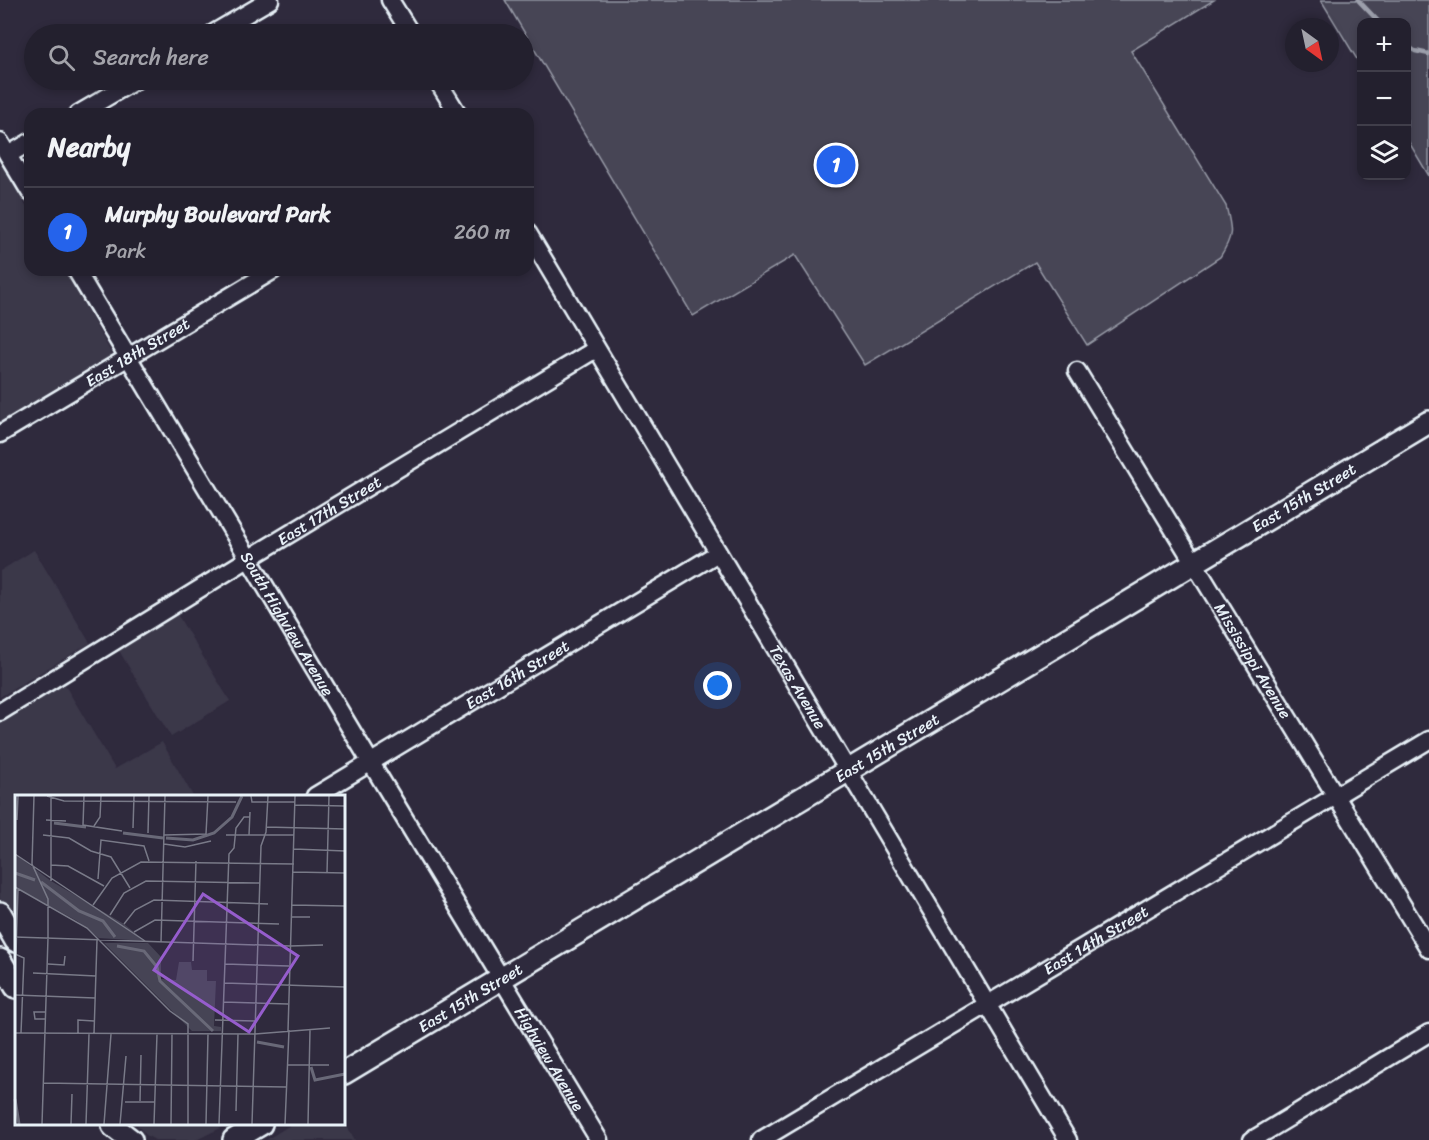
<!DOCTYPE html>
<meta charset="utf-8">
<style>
:root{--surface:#23202e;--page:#2b2836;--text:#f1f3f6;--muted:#a3a3aa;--line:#403e4a;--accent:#2563eb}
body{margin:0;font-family:Sriracha,sans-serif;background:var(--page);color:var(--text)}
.controls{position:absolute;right:18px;top:18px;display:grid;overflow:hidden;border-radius:12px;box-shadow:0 3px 9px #0003}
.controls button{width:54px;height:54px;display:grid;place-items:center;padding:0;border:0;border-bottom:2px solid var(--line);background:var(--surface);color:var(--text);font:30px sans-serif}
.compass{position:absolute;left:1285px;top:18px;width:54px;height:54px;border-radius:50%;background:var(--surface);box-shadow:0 3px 9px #0003;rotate:147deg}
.you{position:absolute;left:718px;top:686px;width:21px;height:21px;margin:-15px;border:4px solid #fff;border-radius:50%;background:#1a73e8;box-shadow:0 0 0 9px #1a73e833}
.badge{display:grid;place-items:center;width:39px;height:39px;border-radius:50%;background:var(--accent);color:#fff;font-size:20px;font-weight:700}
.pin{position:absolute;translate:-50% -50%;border:3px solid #fff;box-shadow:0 2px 6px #0006}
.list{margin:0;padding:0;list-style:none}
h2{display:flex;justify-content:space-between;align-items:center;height:78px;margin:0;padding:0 24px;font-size:26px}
h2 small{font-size:20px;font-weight:400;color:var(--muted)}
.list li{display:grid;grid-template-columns:39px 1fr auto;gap:18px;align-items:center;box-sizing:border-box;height:90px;padding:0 24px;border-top:2px solid var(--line)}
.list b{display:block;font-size:22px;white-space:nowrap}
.list p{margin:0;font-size:20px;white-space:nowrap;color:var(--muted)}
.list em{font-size:20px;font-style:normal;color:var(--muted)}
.icon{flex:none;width:33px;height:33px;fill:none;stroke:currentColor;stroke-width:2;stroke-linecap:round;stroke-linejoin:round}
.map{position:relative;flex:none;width:1429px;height:1140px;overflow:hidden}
.search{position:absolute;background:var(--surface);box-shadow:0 3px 9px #0003;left:24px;top:24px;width:510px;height:66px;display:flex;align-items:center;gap:15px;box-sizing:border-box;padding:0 21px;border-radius:33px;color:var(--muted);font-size:22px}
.panel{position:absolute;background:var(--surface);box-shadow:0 3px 9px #0003;left:24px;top:108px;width:510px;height:168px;border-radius:18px}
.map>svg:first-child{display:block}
.built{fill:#3b3749}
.green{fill:#464455;stroke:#979aa6;stroke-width:1.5}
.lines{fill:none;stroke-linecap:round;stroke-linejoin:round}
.stream{stroke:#9c9fab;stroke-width:4.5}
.minor-casing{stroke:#e8f1f8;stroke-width:21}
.major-casing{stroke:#e8f1f8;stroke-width:26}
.minor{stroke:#2f2a3d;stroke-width:16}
.major{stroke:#2f2a3d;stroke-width:21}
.labels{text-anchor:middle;stroke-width:6;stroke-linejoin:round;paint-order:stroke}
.street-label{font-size:16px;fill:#e8f1f8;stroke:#2f2a3d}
.inset-river{fill:none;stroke:#696978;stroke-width:3}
.inset-road{fill:none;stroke:#797a88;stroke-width:1.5}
.view{fill:#965dcd;fill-opacity:0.15;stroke:#965dcd;stroke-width:3}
.inset-edge{fill:none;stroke:#e8f1f8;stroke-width:3}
</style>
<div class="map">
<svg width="1429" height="1140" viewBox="0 0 1429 1140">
<rect width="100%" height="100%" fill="#2f2a3d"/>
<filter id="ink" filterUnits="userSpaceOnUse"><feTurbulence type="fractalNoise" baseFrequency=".0167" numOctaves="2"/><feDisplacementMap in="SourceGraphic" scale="12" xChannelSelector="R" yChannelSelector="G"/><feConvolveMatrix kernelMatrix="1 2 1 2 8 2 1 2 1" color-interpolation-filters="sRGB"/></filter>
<g filter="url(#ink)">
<path class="built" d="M 0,162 L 30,213 L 30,270 L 64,270 L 112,354 L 107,362 L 0,426 Z
M 34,550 L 90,643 L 0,697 L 0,571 Z
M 177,614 L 230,701 L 171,737 L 118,649 Z
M 63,682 L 115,769 L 162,742 L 193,796 L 16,796 L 16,927 L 0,899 L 0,721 Z
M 344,1121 L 355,1140 L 266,1140 L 292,1124 L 344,1124 Z
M 136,1124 L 229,1124 L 196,1140 L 155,1140 L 146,1135 Z"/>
<path class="green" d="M 505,0 L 1214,0 L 1131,51 L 1226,206 C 1232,230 1234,235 1220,257 L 1087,345 L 1035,262 L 865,365 L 795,255 L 693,316 Z
M 1321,0 L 1429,0 L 1429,176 L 1407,139 L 1406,22 L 1362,22 L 1361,66 Z"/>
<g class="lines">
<path class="stream" d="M 1358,0 L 1379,22
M 1406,45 L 1415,51 L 1429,54"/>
<defs>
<g id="minor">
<path d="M 390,0 L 411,34"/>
<path d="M 212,34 L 270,0"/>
<path d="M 437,80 L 458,114"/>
<path d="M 78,114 L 136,80"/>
<path d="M 0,142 L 30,192"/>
<path d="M 8,155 L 30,142"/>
<path id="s1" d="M 528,233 L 1068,1140"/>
<path id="s2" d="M 76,270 L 371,763 L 599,1140"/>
<path id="s3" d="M 1077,371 L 1429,949"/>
<path id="s4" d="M 0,434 L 274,270"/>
<path id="s5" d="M 0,712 L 248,559 L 596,349"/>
<path id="s6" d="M 315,796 L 718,553"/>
<path id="s7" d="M 761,1140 L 1429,740"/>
<path d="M 1252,1140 L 1429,1033"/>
</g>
<g id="major">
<path d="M 0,913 L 16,941"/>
<path d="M 0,960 L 16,987"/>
<path id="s8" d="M 344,1073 L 1429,422"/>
<path d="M 113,1126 L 131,1140"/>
<path d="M 234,1140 L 261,1124"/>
</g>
</defs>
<use href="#minor" class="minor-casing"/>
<use href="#major" class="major-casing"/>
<use href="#minor" class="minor"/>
<use href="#major" class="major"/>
</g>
</g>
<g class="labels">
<g class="street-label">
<text dy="6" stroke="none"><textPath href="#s4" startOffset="160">East 18th Street</textPath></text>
<text dy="6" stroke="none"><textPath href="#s8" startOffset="1119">East 15th Street</textPath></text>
<text dy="6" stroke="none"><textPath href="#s5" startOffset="386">East 17th Street</textPath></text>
<text dy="6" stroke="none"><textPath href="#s2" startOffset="412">South Highview Avenue</textPath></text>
<text dy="6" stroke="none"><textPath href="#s3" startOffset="339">Mississippi Avenue</textPath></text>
<text dy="6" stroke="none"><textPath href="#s6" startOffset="236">East 16th Street</textPath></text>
<text dy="6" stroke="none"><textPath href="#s1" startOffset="528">Texas Avenue</textPath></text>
<text dy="6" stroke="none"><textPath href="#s8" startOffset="633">East 15th Street</textPath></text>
<text dy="6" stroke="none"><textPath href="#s7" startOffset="390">East 14th Street</textPath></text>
<text dy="6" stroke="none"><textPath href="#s8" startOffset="147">East 15th Street</textPath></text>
<text dy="6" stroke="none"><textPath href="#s2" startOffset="920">Highview Avenue</textPath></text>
</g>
</g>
<g transform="translate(15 795)">
<rect width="330" height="330" fill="#2f2a3d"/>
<path d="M 0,59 L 36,86 L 109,129 L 130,146 L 84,143 L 62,126 L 0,92 ZM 89,148 L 133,148 L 146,162 L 146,184 L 161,185 L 164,167 L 176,167 L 177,175 L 192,175 L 192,186 L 201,186 L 199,231 L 206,232 L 206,236 L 177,236 Z" fill="#464455"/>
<path class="inset-river" d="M 39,28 L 71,32M 108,38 L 148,43M 151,43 L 178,45 L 199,38 L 217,22 L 227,1M 0,78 L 20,85M 26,87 L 64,116 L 88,126 L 100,142M 102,151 L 129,156 L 142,172 L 145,186 L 198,236M 242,247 L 269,252M 296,272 L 300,285 L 330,279M 0,304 L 4,329"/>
<path class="inset-road" d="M 19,1 L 17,69 L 33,104 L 33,143M 32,1 L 49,6 L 221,7M 69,1 L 68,30 L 107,36M 236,1 L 237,7 L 280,7M 280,10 L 330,11M 2,25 L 3,1M 31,25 L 51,26M 79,31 L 85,22 L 86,1M 251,32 L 330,34M 118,33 L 119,1M 133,38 L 134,1M 28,40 L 54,43 L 76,56 L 96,62 L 115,93M 149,40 L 191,39 L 193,1M 211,40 L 279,40M 234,40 L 235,17M 149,49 L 170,52 L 196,46M 279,54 L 330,56M 0,59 L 130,146M 36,70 L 53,71 L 89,91M 278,77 L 330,78M 312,78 L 314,1M 83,84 L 86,45 L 129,51 L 134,66M 36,86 L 36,1M 0,92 L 72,133 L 155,216 L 173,229 L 173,329M 78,110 L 97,83 L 126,67 L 279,69M 277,110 L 330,111M 95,120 L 109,98 L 131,86 L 245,88M 276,122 L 295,122M 109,129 L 120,115 L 139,105 L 253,109M 119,137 L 140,125 L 264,129M 0,142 L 275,151M 146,147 L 150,1M 275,151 L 308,150M 0,159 L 9,163 L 6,238M 1,159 L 3,94M 178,166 L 181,66M 33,169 L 49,170 L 50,161M 210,169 L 274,171M 18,178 L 81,181M 209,188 L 330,192M 0,200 L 80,203M 208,207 L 273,209M 31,224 L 20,224 L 19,217 L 31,217M 200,225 L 240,226M 273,236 L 280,1M 0,238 L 240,239 L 315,233M 63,239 L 63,225 L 79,226M 79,239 L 82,145M 272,270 L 314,270M 29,288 L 271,292M 125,306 L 126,260M 110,307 L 140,307M 221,316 L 223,239M 27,329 L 33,143M 56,329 L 57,299M 71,329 L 74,239M 89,329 L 96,239M 105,329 L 111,261M 139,329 L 142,239M 156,329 L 157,239M 191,329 L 193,239M 204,329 L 214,59 L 219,53 L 221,33 L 229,22 L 235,22M 237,329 L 246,51 L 251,37 L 253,1M 270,329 L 274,235M 293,329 L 295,235"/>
<path class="view" d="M 188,99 L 283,161 L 234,237 L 139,175 Z"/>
<rect width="330" height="330" class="inset-edge"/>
</g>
</svg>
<div class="controls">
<button>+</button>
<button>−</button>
<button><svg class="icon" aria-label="layers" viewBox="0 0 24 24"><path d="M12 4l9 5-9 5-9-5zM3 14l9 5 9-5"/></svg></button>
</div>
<svg class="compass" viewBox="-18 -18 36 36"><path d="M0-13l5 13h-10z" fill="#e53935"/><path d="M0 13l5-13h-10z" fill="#a3a3aa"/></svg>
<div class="you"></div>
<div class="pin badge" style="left:836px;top:165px">1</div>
<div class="search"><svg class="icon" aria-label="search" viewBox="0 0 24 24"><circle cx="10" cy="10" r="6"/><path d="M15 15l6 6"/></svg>Search here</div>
<section class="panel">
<h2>Nearby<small></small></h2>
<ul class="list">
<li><span class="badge">1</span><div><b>Murphy Boulevard Park</b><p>Park</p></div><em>260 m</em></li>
</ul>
</section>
</div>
